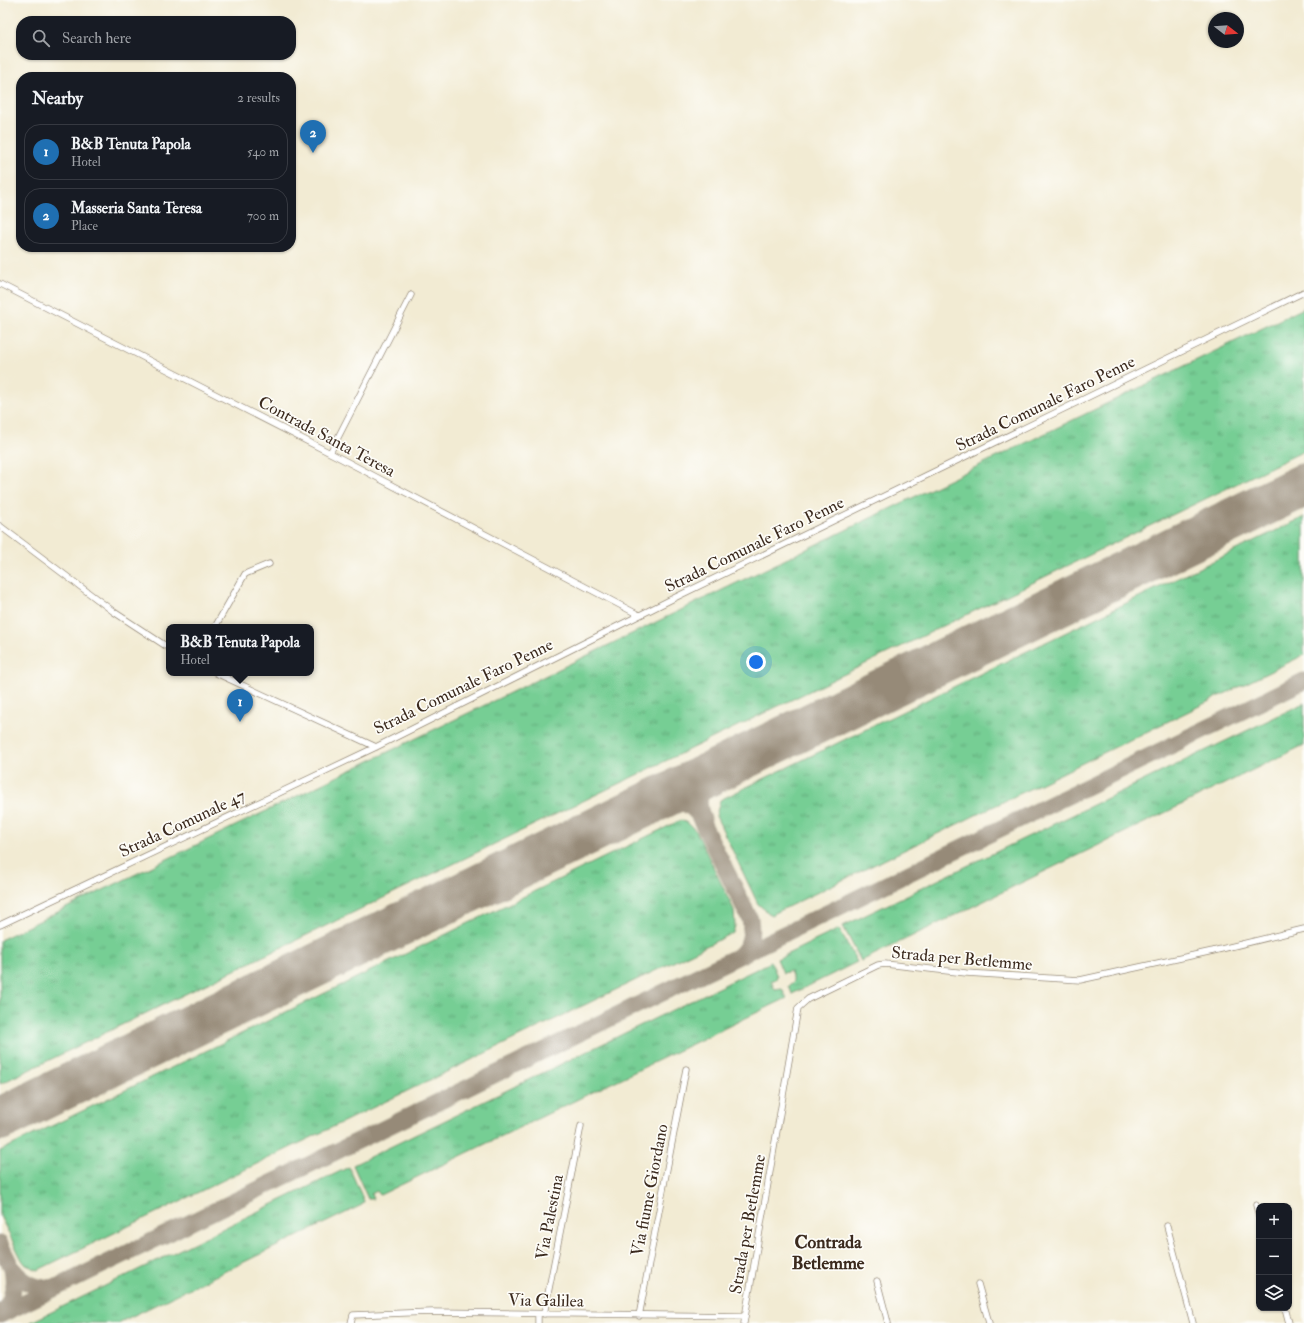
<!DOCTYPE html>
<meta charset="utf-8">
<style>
:root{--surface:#171b24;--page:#20242c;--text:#f1f3f6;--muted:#9ea1a6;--line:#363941;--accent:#1f6fb2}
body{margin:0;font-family:"IM FELL Double Pica",serif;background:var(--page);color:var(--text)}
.controls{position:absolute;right:12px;bottom:12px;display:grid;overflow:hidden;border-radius:8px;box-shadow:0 1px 3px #0004}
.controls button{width:36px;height:36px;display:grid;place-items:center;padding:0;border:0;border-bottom:1px solid var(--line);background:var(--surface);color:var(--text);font:20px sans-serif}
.compass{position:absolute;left:1208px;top:12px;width:36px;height:36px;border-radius:50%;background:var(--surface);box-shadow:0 1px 3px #0004;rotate:107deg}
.you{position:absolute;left:756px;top:662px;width:14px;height:14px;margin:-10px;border:3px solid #fff;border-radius:50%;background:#1a73e8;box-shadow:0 0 0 6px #1a73e833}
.badge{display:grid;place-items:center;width:26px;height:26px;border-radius:50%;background:var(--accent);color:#fff;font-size:13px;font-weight:700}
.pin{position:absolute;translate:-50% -33px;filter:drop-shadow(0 1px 2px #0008)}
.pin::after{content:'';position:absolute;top:21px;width:14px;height:12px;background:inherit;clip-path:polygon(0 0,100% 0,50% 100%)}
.popup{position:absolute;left:166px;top:624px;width:148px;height:52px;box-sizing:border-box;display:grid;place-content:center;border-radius:8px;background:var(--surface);filter:drop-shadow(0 1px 3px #0005);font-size:13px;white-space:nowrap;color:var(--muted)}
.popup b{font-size:15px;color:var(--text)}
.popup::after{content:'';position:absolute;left:50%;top:100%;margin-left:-8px;border:8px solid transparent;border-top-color:var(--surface)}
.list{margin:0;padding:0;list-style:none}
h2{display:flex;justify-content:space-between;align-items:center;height:52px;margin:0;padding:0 16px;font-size:17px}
h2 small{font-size:13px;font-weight:400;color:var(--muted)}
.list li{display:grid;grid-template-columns:26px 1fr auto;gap:12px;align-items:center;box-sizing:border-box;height:56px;margin:0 8px 8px;padding:0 8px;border:1px solid var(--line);border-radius:16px}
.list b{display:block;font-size:15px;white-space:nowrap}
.list p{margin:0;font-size:13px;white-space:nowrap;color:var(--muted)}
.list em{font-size:13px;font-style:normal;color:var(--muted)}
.icon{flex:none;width:22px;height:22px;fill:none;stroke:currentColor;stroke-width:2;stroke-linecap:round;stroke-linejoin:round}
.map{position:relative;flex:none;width:1304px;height:1323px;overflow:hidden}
.search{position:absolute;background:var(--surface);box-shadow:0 1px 3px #0004;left:16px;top:16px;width:280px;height:44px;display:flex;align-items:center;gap:10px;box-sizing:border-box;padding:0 14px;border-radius:16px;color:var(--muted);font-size:15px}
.panel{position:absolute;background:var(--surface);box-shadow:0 1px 3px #0004;left:16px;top:72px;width:280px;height:180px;border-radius:16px}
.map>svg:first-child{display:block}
.grass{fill:url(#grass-tufts);stroke:#587c59}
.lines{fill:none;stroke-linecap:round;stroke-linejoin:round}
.taxiway{stroke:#968a78;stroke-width:17}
.runway{stroke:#968a78;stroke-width:44}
.minor-casing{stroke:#968a78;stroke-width:7}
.minor{stroke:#fff;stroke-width:5.5}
.labels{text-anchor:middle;stroke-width:3.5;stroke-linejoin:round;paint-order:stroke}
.street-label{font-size:17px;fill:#3b2a1e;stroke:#fdfcf7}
.neighbourhood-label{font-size:18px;font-weight:bold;fill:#3b2a1e;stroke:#fdfcf7}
</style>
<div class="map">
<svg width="1304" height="1323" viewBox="0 0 1304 1323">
<defs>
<pattern id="grass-tufts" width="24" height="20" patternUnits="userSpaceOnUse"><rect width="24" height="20" fill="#76ce94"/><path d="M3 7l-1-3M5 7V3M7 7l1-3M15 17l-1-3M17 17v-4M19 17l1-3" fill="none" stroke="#62a778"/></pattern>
</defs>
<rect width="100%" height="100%" fill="#fdfcf7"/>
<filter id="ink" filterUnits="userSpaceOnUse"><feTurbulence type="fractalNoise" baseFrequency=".025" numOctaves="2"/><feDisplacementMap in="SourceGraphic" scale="8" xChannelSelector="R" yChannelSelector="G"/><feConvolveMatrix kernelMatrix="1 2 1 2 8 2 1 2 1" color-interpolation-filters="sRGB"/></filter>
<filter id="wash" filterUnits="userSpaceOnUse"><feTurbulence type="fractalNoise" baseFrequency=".012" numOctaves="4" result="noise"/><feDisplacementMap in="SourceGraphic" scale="16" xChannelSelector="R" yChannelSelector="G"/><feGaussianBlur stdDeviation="0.9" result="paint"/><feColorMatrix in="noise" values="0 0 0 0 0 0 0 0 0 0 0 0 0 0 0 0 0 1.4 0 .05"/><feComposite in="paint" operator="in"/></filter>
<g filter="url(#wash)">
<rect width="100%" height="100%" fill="#f2ebd3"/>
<path class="grass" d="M 1304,308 L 1304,451 L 0,1084 L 0,940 Z
M 1304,517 L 1304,655 L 771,915 L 758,904 L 716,816 L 720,800 Z
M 1304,703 L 1304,745 L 861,961 L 843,926 Z
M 681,820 L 689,824 L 696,831 L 734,910 L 735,926 L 733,933 L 38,1270 L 26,1265 L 22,1260 L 0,1216 L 0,1151 Z
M 839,929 L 857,962 L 792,994 L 789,986 L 794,981 L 790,971 L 783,973 L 777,959 Z
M 771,962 L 777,976 L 776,979 L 771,981 L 775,990 L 782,989 L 787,998 L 380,1195 L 377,1191 L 371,1194 L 373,1199 L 368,1199 L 353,1165 Z
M 349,1167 L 364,1201 L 362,1205 L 118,1323 L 29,1323 Z"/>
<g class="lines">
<path class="taxiway" d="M 646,805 C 666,800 683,796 698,814 L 750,919 C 752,933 751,945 740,955
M 703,819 C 692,791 707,782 727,766
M 0,1244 L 12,1268 L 14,1278
M 0,1314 C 14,1302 15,1285 12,1268 C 23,1283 37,1290 55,1287
M 0,1315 L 1304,681"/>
<path class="runway" d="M 0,1119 L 1304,485"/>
</g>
</g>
<g filter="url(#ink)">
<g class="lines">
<defs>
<path id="minor" d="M 0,284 L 338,457 L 639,615
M 330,453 L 411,295
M 0,526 L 114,612 L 169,648
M 215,627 L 245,574 L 269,564
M 216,673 L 376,747
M 0,925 L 376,747 L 670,600 L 1304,292
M 1256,1205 L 1259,1216
M 1167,1226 L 1193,1323
M 877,1281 L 888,1323
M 978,1284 L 989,1323
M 1285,1308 L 1289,1323
M 544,1314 L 581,1126
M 639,1316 L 686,1069
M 351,1323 L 353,1315 L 431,1312 L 745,1316
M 538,1323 L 538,1314
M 744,1323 L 798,1008 L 808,999 L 878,965 L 885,964 L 966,973 L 1080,980 L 1213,951 L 1304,929"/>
</defs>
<use href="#minor" class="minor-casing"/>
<use href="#minor" class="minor"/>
</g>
</g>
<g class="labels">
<g class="street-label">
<text transform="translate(1045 403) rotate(-26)" y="6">Strada Comunale Faro Penne</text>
<text transform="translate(327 436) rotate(28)" y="6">Contrada Santa Teresa</text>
<text transform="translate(754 544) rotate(-26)" y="6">Strada Comunale Faro Penne</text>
<text transform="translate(463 686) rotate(-26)" y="6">Strada Comunale Faro Penne</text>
<text transform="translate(182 823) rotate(-25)" y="6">Strada Comunale 47</text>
<text transform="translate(962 958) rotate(5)" y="6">Strada per Betlemme</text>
<text transform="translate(649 1190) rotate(-79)" y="6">Via fiume Giordano</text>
<text transform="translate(549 1217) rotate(-79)" y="6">Via Palestina</text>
<text transform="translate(747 1224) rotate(-80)" y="6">Strada per Betlemme</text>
<text transform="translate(546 1300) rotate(1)" y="6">Via Galilea</text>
</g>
<g class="neighbourhood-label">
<text x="828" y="1248">Contrada<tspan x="828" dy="21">Betlemme</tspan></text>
</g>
</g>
</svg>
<div class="controls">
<button>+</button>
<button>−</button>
<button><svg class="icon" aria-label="layers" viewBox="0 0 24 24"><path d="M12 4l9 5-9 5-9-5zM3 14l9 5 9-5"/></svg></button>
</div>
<svg class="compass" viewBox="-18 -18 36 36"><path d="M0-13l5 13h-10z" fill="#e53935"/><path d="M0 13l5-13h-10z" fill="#9ea1a6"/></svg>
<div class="you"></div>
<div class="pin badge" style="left:240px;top:722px">1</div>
<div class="popup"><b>B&amp;B Tenuta Papola</b>Hotel</div>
<div class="pin badge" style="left:313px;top:153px">2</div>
<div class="search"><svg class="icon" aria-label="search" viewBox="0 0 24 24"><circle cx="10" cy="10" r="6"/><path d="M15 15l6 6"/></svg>Search here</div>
<section class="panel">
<h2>Nearby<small>2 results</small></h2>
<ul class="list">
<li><span class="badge">1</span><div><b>B&amp;B Tenuta Papola</b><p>Hotel</p></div><em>540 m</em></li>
<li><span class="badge">2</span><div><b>Masseria Santa Teresa</b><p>Place</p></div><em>700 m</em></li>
</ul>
</section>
</div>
